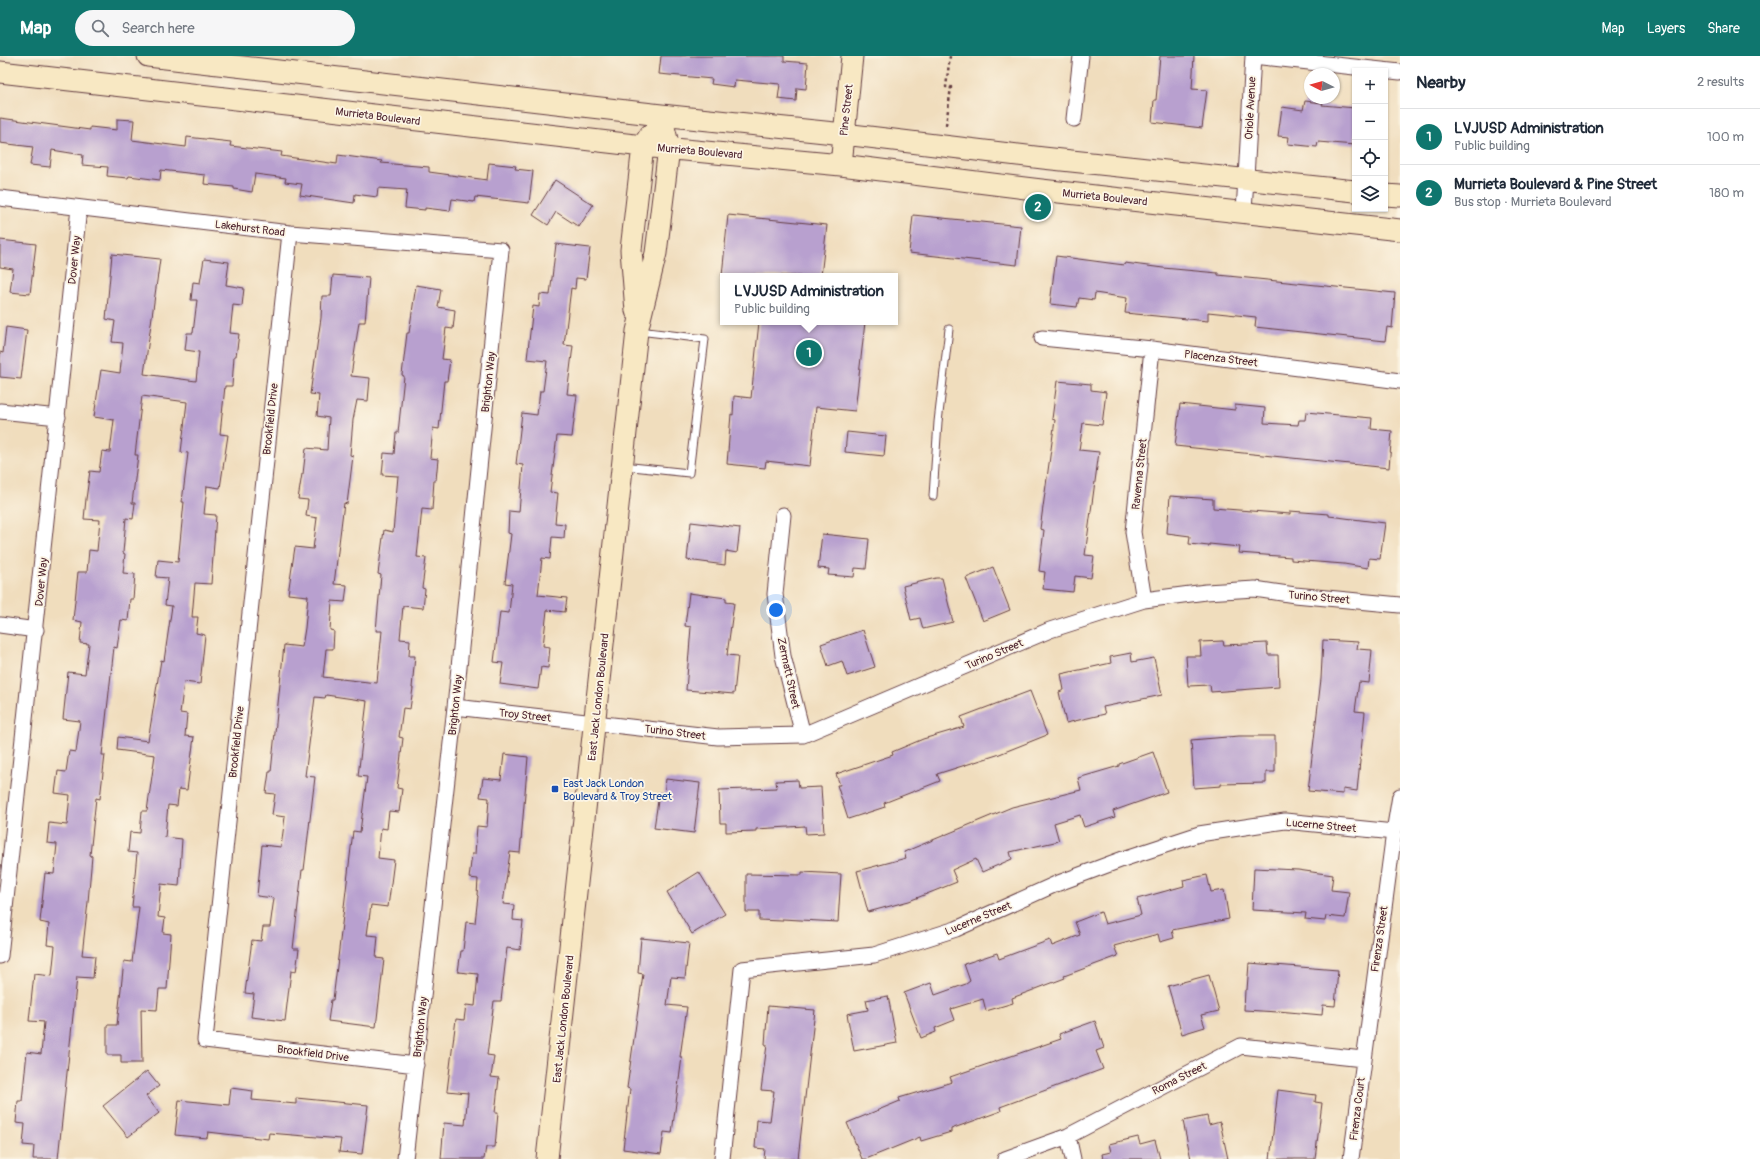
<!DOCTYPE html>
<meta charset="utf-8">
<style>
:root{--surface:#fff;--page:#f6f6f7;--text:#1f2937;--muted:#747a83;--line:#e0e1e3;--accent:#0f766e}
body{margin:0;font-family:Pangolin,sans-serif;background:var(--page);color:var(--text)}
.controls{position:absolute;right:12px;top:12px;display:grid;overflow:hidden;border-radius:0px;box-shadow:0 1px 3px #0004}
.controls button{width:36px;height:36px;display:grid;place-items:center;padding:0;border:0;border-bottom:1px solid var(--line);background:var(--surface);color:var(--text);font:20px sans-serif}
.compass{position:absolute;left:1304px;top:12px;width:36px;height:36px;border-radius:50%;background:var(--surface);box-shadow:0 1px 3px #0004;rotate:276deg}
.you{position:absolute;left:776px;top:554px;width:14px;height:14px;margin:-10px;border:3px solid #fff;border-radius:50%;background:#1a73e8;box-shadow:0 0 0 6px #1a73e833}
.badge{display:grid;place-items:center;width:26px;height:26px;border-radius:50%;background:var(--accent);color:#fff;font-size:13px;font-weight:700}
.pin{position:absolute;translate:-50% -50%;border:2px solid #fff;box-shadow:0 1px 4px #0006}
.popup{position:absolute;left:720px;top:217px;width:178px;height:52px;box-sizing:border-box;display:grid;place-content:center;border-radius:0px;background:var(--surface);filter:drop-shadow(0 1px 3px #0005);font-size:13px;white-space:nowrap;color:var(--muted)}
.popup b{font-size:15px;color:var(--text)}
.popup::after{content:'';position:absolute;left:50%;top:100%;margin-left:-8px;border:8px solid transparent;border-top-color:var(--surface)}
.list{margin:0;padding:0;list-style:none}
h2{display:flex;justify-content:space-between;align-items:center;height:52px;margin:0;padding:0 16px;font-size:17px}
h2 small{font-size:13px;font-weight:400;color:var(--muted)}
.list li{display:grid;grid-template-columns:26px 1fr auto;gap:12px;align-items:center;box-sizing:border-box;height:56px;padding:0 16px;border-top:1px solid var(--line)}
.list b{display:block;font-size:15px;white-space:nowrap}
.list p{margin:0;font-size:13px;white-space:nowrap;color:var(--muted)}
.list em{font-size:13px;font-style:normal;color:var(--muted)}
.icon{flex:none;width:22px;height:22px;fill:none;stroke:currentColor;stroke-width:2;stroke-linecap:round;stroke-linejoin:round}
.map{position:relative;flex:none;width:1400px;height:1103px;overflow:hidden}
header{display:flex;align-items:center;gap:24px;box-sizing:border-box;height:56px;padding:0 20px;background:var(--accent);color:#fff}
header strong{font-size:19px}
nav{display:flex;gap:22px;margin-inline-start:auto;font-size:14px}
.search{width:280px;height:36px;background:var(--page);display:flex;align-items:center;gap:10px;box-sizing:border-box;padding:0 14px;border-radius:22px;color:var(--muted);font-size:15px}
main{display:flex}
aside{flex:1;background:var(--surface)}
.map>svg:first-child{display:block}
.building{fill:#b8a0cf}
.lines{fill:none;stroke-linecap:round;stroke-linejoin:round}
.lane-casing{stroke:#633c41;stroke-width:9}
.street-casing{stroke:#633c41;stroke-width:17}
.secondary-casing{stroke:#633c41;stroke-width:23}
.path{stroke:#633c41;stroke-width:2.5;stroke-dasharray:3 3;stroke-linecap:butt}
.lane{stroke:#fff;stroke-width:7}
.street{stroke:#fff;stroke-width:15}
.secondary{stroke:#f8e8c3;stroke-width:21}
.transit-dot{fill:#1a4fb4;stroke:#fcf5e5;stroke-width:1.5}
.labels{text-anchor:middle;stroke-width:3.5;stroke-linejoin:round;paint-order:stroke}
.street-label{font-size:11px;fill:#4a1f2b;stroke:#fcf5e5}
.transit-label{font-size:11px;fill:#164399;stroke:#fcf5e5;text-anchor:start}
</style>
<header>
<strong>Map</strong>
<div class="search"><svg class="icon" aria-label="search" viewBox="0 0 24 24"><circle cx="10" cy="10" r="6"/><path d="M15 15l6 6"/></svg>Search here</div>
<nav><a>Map</a><a>Layers</a><a>Share</a></nav>
</header>
<main>
<div class="map">
<svg width="1400" height="1103" viewBox="0 0 1400 1103">
<rect width="100%" height="100%" fill="#fcf5e5"/>
<filter id="ink" filterUnits="userSpaceOnUse"><feTurbulence type="fractalNoise" baseFrequency=".025" numOctaves="2"/><feDisplacementMap in="SourceGraphic" scale="8" xChannelSelector="R" yChannelSelector="G"/><feConvolveMatrix kernelMatrix="1 2 1 2 8 2 1 2 1" color-interpolation-filters="sRGB"/></filter>
<filter id="wash" filterUnits="userSpaceOnUse"><feTurbulence type="fractalNoise" baseFrequency=".012" numOctaves="4" result="noise"/><feDisplacementMap in="SourceGraphic" scale="16" xChannelSelector="R" yChannelSelector="G"/><feGaussianBlur stdDeviation="0.9" result="paint"/><feColorMatrix in="noise" values="0 0 0 0 0 0 0 0 0 0 0 0 0 0 0 0 0 1.4 0 .05"/><feComposite in="paint" operator="in"/></filter>
<g filter="url(#wash)">
<rect width="100%" height="100%" fill="#f0ddbd"/>
<g id="blocks">
<path class="building" d="M 661,0 L 784,0 L 784,5 L 808,7 L 806,33 L 797,32 L 796,45 L 778,43 L 780,28 L 735,24 L 734,31 L 711,28 L 712,23 L 659,18 Z
M 1160,0 L 1194,0 L 1192,33 L 1207,34 L 1202,72 L 1152,66 L 1154,44 L 1156,44 Z
M 1305,45 L 1323,47 L 1322,49 L 1355,52 L 1355,89 L 1318,86 L 1317,91 L 1288,88 L 1289,81 L 1278,80 L 1282,51 L 1303,54 Z
M 0,62 L 90,74 L 90,71 L 117,74 L 117,63 L 134,64 L 132,84 L 186,91 L 187,81 L 231,86 L 230,90 L 282,96 L 281,100 L 337,108 L 338,99 L 382,105 L 381,107 L 429,111 L 429,116 L 487,124 L 489,107 L 516,110 L 515,113 L 533,115 L 529,147 L 475,141 L 474,146 L 452,143 L 450,155 L 425,152 L 425,154 L 405,152 L 407,134 L 378,132 L 377,141 L 355,138 L 354,147 L 300,139 L 302,128 L 285,126 L 286,122 L 255,118 L 252,136 L 234,133 L 234,131 L 204,128 L 205,119 L 161,114 L 160,124 L 129,120 L 128,122 L 107,120 L 108,111 L 82,109 L 83,99 L 52,94 L 50,111 L 30,109 L 33,91 L 0,87 Z
M 555,124 L 593,149 L 579,171 L 556,156 L 548,169 L 533,159 Z
M 728,159 L 827,169 L 821,220 L 722,220 Z
M 913,159 L 1021,170 L 1017,209 L 909,197 Z
M 0,184 L 36,188 L 30,238 L 10,236 L 13,213 L 0,211 Z
M 556,188 L 590,192 L 586,223 L 576,222 L 575,233 L 571,232 L 564,289 L 573,290 L 567,338 L 577,339 L 572,381 L 557,380 L 550,436 L 558,437 L 555,467 L 565,468 L 564,482 L 552,481 L 550,503 L 542,502 L 538,539 L 567,542 L 565,556 L 547,554 L 543,590 L 550,591 L 548,612 L 541,611 L 538,633 L 500,628 L 503,607 L 494,606 L 500,556 L 509,557 L 512,528 L 505,527 L 511,478 L 508,477 L 509,455 L 519,456 L 523,409 L 516,408 L 522,357 L 537,359 L 540,335 L 543,335 L 547,305 L 527,303 L 533,250 L 539,251 L 540,238 L 550,239 Z
M 112,198 L 160,203 L 144,318 L 196,325 L 199,296 L 185,294 L 187,277 L 193,277 L 197,244 L 191,244 L 193,226 L 200,227 L 204,203 L 229,206 L 226,229 L 244,232 L 242,250 L 233,249 L 230,277 L 239,278 L 236,300 L 234,300 L 232,330 L 225,330 L 220,378 L 228,379 L 220,432 L 207,430 L 204,458 L 216,459 L 211,528 L 195,527 L 192,561 L 198,561 L 196,577 L 205,579 L 200,628 L 184,626 L 180,657 L 187,658 L 185,680 L 194,681 L 187,734 L 179,733 L 177,750 L 168,749 L 165,781 L 182,783 L 179,830 L 161,828 L 158,861 L 165,862 L 163,877 L 171,878 L 167,933 L 159,933 L 157,954 L 141,953 L 142,1007 L 121,1007 L 121,999 L 107,999 L 107,969 L 117,969 L 124,905 L 132,906 L 139,851 L 132,851 L 137,797 L 128,796 L 130,776 L 140,777 L 142,755 L 147,755 L 155,699 L 117,694 L 118,681 L 148,685 L 161,604 L 164,605 L 172,550 L 165,549 L 168,522 L 156,521 L 158,504 L 178,506 L 184,446 L 182,446 L 188,397 L 181,396 L 187,346 L 142,340 L 135,399 L 138,399 L 132,447 L 135,447 L 133,463 L 126,462 L 123,497 L 125,498 L 123,517 L 135,518 L 133,543 L 130,543 L 128,565 L 121,564 L 117,592 L 114,591 L 102,699 L 105,699 L 100,743 L 96,742 L 90,799 L 92,800 L 88,846 L 82,899 L 95,900 L 93,922 L 77,921 L 58,1103 L 33,1103 L 34,1090 L 23,1089 L 25,1068 L 16,1067 L 18,1045 L 22,1045 L 27,996 L 41,998 L 44,966 L 29,965 L 34,918 L 52,920 L 55,890 L 47,889 L 49,868 L 40,866 L 45,817 L 54,818 L 57,788 L 47,787 L 49,767 L 67,769 L 70,739 L 55,737 L 58,715 L 66,716 L 69,695 L 76,696 L 80,665 L 63,663 L 68,616 L 85,618 L 89,588 L 80,587 L 82,566 L 73,564 L 78,516 L 87,516 L 89,494 L 97,495 L 100,464 L 84,463 L 86,443 L 90,415 L 99,416 L 102,395 L 110,396 L 114,364 L 94,361 L 97,340 L 101,314 L 120,317 L 123,287 L 112,286 L 115,265 L 106,263 Z
M 1056,200 L 1124,209 L 1125,207 L 1163,212 L 1218,217 L 1218,219 L 1395,237 L 1392,272 L 1387,271 L 1385,285 L 1255,271 L 1256,261 L 1208,256 L 1208,265 L 1125,257 L 1127,242 L 1095,237 L 1094,244 L 1079,242 L 1077,251 L 1050,248 Z
M 333,219 L 369,222 L 365,266 L 359,266 L 351,320 L 370,322 L 368,345 L 357,344 L 353,364 L 350,399 L 353,400 L 347,448 L 344,447 L 334,528 L 347,529 L 345,546 L 332,545 L 330,574 L 334,575 L 333,593 L 326,593 L 323,621 L 377,627 L 382,575 L 376,575 L 381,519 L 378,518 L 384,474 L 393,476 L 398,420 L 382,419 L 384,397 L 394,398 L 396,377 L 398,377 L 404,320 L 402,319 L 407,277 L 409,277 L 416,229 L 441,233 L 438,251 L 455,254 L 453,273 L 446,272 L 442,303 L 450,304 L 447,325 L 444,325 L 439,373 L 433,372 L 430,402 L 438,403 L 436,424 L 434,424 L 432,454 L 422,453 L 417,501 L 426,502 L 422,532 L 425,533 L 423,552 L 403,550 L 400,583 L 410,584 L 409,600 L 415,600 L 412,632 L 413,632 L 410,653 L 403,652 L 399,681 L 403,682 L 397,732 L 402,733 L 399,756 L 389,755 L 387,773 L 381,772 L 378,802 L 394,804 L 388,851 L 371,849 L 367,879 L 378,880 L 376,902 L 384,903 L 376,971 L 328,965 L 331,944 L 333,944 L 353,775 L 360,776 L 367,721 L 358,720 L 367,645 L 326,639 L 325,642 L 315,641 L 305,720 L 315,721 L 304,814 L 302,814 L 293,893 L 299,893 L 296,916 L 291,915 L 285,965 L 251,961 L 254,938 L 245,937 L 252,884 L 261,885 L 263,871 L 270,871 L 274,842 L 257,840 L 262,789 L 281,791 L 285,761 L 272,759 L 275,738 L 266,737 L 269,716 L 271,716 L 284,589 L 302,591 L 305,572 L 308,540 L 288,538 L 295,491 L 313,493 L 317,462 L 306,460 L 308,444 L 298,443 L 302,418 L 303,418 L 306,392 L 327,394 L 329,362 L 317,360 L 319,339 L 310,338 L 321,262 L 322,240 L 331,240 Z
M 759,266 L 865,266 L 855,355 L 816,351 L 810,410 L 766,405 L 765,412 L 727,408 L 731,358 L 733,359 L 734,340 L 751,342 Z
M 6,271 L 27,274 L 21,323 L 0,321 L 0,296 L 3,297 Z
M 1057,325 L 1091,328 L 1091,334 L 1106,336 L 1102,369 L 1083,367 L 1079,394 L 1099,396 L 1085,499 L 1094,500 L 1091,522 L 1075,520 L 1073,536 L 1043,533 L 1045,516 L 1039,515 L 1044,474 L 1040,473 L 1055,364 L 1052,363 Z
M 1180,348 L 1235,354 L 1235,349 L 1265,352 L 1264,367 L 1298,369 L 1299,364 L 1305,364 L 1306,356 L 1372,362 L 1371,373 L 1392,375 L 1389,412 L 1175,390 Z
M 847,376 L 886,380 L 884,400 L 845,396 Z
M 1170,440 L 1213,443 L 1213,452 L 1290,458 L 1290,455 L 1329,458 L 1329,460 L 1385,467 L 1380,503 L 1369,502 L 1368,512 L 1344,508 L 1291,504 L 1291,501 L 1239,497 L 1240,491 L 1209,488 L 1209,490 L 1189,488 L 1190,480 L 1167,477 Z
M 691,466 L 740,472 L 737,497 L 726,495 L 725,509 L 687,504 Z
M 822,478 L 869,483 L 866,513 L 855,512 L 854,521 L 828,519 L 829,513 L 818,512 Z
M 993,511 L 1010,554 L 983,565 L 966,522 Z
M 936,522 L 942,522 L 953,566 L 923,573 L 920,562 L 911,564 L 903,530 Z
M 689,537 L 726,542 L 726,546 L 734,547 L 727,599 L 738,600 L 734,638 L 686,634 L 691,571 L 685,570 Z
M 863,574 L 875,611 L 847,620 L 842,605 L 828,610 L 821,588 Z
M 1323,584 L 1358,586 L 1357,593 L 1372,594 L 1369,627 L 1359,626 L 1355,655 L 1365,656 L 1357,735 L 1343,733 L 1343,738 L 1308,735 L 1321,623 Z
M 1223,585 L 1224,589 L 1267,587 L 1268,599 L 1278,599 L 1279,631 L 1211,636 L 1210,629 L 1188,630 L 1186,600 L 1201,600 L 1200,586 Z
M 1131,597 L 1132,606 L 1154,602 L 1162,639 L 1103,651 L 1105,658 L 1066,667 L 1059,636 L 1064,634 L 1061,618 L 1111,607 L 1110,601 Z
M 1030,635 L 1047,679 L 997,699 L 937,718 L 940,725 L 884,747 L 885,751 L 848,763 L 837,729 L 840,729 L 836,718 L 893,699 L 892,696 L 923,683 L 964,671 L 961,661 Z
M 1239,680 L 1275,680 L 1275,716 L 1266,716 L 1266,727 L 1221,728 L 1221,730 L 1194,732 L 1191,684 Z
M 1153,696 L 1167,736 L 1113,755 L 1115,761 L 1084,771 L 1080,759 L 1054,767 L 1059,785 L 1010,796 L 1012,803 L 982,816 L 976,803 L 952,814 L 957,826 L 909,845 L 868,856 L 857,815 L 906,802 L 904,796 L 1012,751 L 1081,734 L 1078,722 L 1119,710 L 1119,708 Z
M 504,698 L 528,701 L 520,797 L 510,796 L 503,848 L 514,849 L 513,864 L 523,865 L 520,894 L 507,892 L 501,945 L 494,945 L 487,999 L 494,1000 L 491,1021 L 499,1022 L 495,1057 L 498,1057 L 495,1091 L 486,1091 L 484,1103 L 441,1103 L 444,1067 L 465,1069 L 468,1037 L 447,1035 L 456,963 L 464,964 L 466,949 L 475,950 L 478,918 L 458,916 L 461,895 L 463,895 L 466,866 L 475,867 L 478,840 L 477,839 L 478,823 L 469,822 L 472,798 L 475,798 L 477,770 L 487,771 L 489,742 L 480,741 L 483,722 L 501,724 Z
M 666,723 L 700,727 L 694,777 L 654,772 L 659,738 L 664,738 Z
M 798,724 L 799,732 L 821,731 L 824,777 L 806,778 L 805,770 L 756,773 L 756,775 L 726,776 L 726,767 L 720,767 L 719,734 L 777,732 L 776,725 Z
M 1254,812 L 1298,814 L 1333,819 L 1331,834 L 1349,836 L 1345,862 L 1326,860 L 1325,865 L 1305,863 L 1306,857 L 1252,854 Z
M 699,816 L 725,858 L 692,878 L 667,836 Z
M 802,816 L 841,818 L 838,866 L 782,863 L 782,865 L 759,864 L 759,856 L 746,856 L 746,818 L 802,819 Z
M 1207,819 L 1211,836 L 1224,834 L 1229,863 L 1172,874 L 1174,882 L 1160,886 L 1158,878 L 1114,890 L 1118,900 L 1064,920 L 1065,922 L 1012,942 L 1013,947 L 986,955 L 983,943 L 951,953 L 955,964 L 935,972 L 936,976 L 921,982 L 904,937 L 931,927 L 935,939 L 966,928 L 970,925 L 964,908 L 997,897 L 999,903 L 1050,884 L 1052,890 L 1080,879 L 1075,866 L 1101,856 L 1105,868 L 1141,859 L 1137,843 L 1184,830 L 1183,824 Z
M 641,882 L 689,887 L 685,922 L 671,921 L 667,949 L 687,951 L 680,1001 L 682,1001 L 672,1077 L 664,1076 L 661,1098 L 623,1093 L 630,1033 L 627,1032 L 643,918 L 638,917 Z
M 1249,907 L 1338,914 L 1335,950 L 1323,949 L 1322,959 L 1278,955 L 1278,956 L 1244,954 L 1245,934 L 1247,934 Z
M 1209,919 L 1219,955 L 1201,959 L 1205,971 L 1182,978 L 1168,930 Z
M 888,940 L 897,987 L 854,995 L 847,958 L 868,954 L 866,944 Z
M 768,950 L 815,954 L 798,1103 L 764,1103 L 765,1093 L 755,1092 L 757,1064 L 770,1065 L 774,1035 L 761,1034 L 767,989 L 765,988 Z
M 1095,965 L 1104,992 L 1096,995 L 1103,1013 L 1000,1051 L 1001,1055 L 951,1073 L 951,1076 L 921,1085 L 920,1081 L 866,1103 L 862,1103 L 847,1067 L 900,1045 L 899,1042 L 952,1026 L 950,1021 L 1061,983 L 1059,978 Z
M 147,1015 L 159,1030 L 146,1040 L 159,1057 L 128,1081 L 103,1050 Z
M 231,1032 L 253,1035 L 252,1044 L 296,1048 L 296,1042 L 368,1049 L 362,1098 L 339,1096 L 341,1083 L 269,1077 L 268,1083 L 208,1076 L 207,1082 L 175,1079 L 179,1044 L 229,1049 Z
M 1278,1034 L 1316,1039 L 1315,1046 L 1322,1047 L 1315,1103 L 1270,1103 Z
M 1207,1060 L 1209,1069 L 1220,1066 L 1228,1103 L 1191,1103 L 1183,1065 Z
M 1138,1081 L 1140,1088 L 1155,1084 L 1160,1103 L 1103,1103 L 1102,1098 L 1111,1096 L 1109,1088 Z"/>
</g>
</g>
<g filter="url(#ink)">
<use href="#blocks" fill-opacity="0" stroke="#633c41" stroke-width="1"/>
<g class="lines">
<defs>
<path id="lane" d="M 623,410 L 689,417 L 705,283 L 639,275
M 933,440 L 938,366 L 949,273"/>
<path id="street" d="M 1074,63 L 1081,0
M 0,142 L 290,177 L 501,194 L 455,651 L 405,1103
M 1244,156 L 1253,0 L 1400,16
M 290,177 L 205,984 L 416,1009
M 1042,282 L 1152,293 L 1400,325
M 0,355 L 58,361
M 783,459 L 775,538 L 783,600 L 803,679
M 1144,544 L 1133,476 L 1152,293
M 0,569 L 36,574
M 455,651 L 718,681 L 803,679 L 1050,574 L 1144,544 L 1206,536 L 1255,533 L 1295,539 L 1400,549
M 0,900 L 79,152
M 1068,1080 L 1073,1103
M 722,1103 L 742,913 L 874,899 L 956,873 L 1056,828 L 1123,803 L 1199,778 L 1285,765 L 1394,776
M 1005,1103 L 1068,1080 L 1241,990 L 1363,1003
M 1351,1103 L 1394,776 L 1400,740"/>
<path id="secondary" d="M 148,0 L 661,59 L 844,78 L 1043,102 L 1355,135
M 0,16 L 643,90 L 841,109 L 1041,134 L 1400,174
M 841,109 L 852,0
M 1385,139 L 1400,140
M 636,255 L 631,194 L 643,90 L 650,79
M 547,1103 L 637,275 L 656,197 L 669,92 L 661,59"/>
</defs>
<use href="#lane" class="lane-casing"/>
<use href="#street" class="street-casing"/>
<use href="#secondary" class="secondary-casing"/>
<path class="path" d="M 946,69 L 951,31 L 946,31 L 950,0"/>
<use href="#lane" class="lane"/>
<use href="#street" class="street"/>
<use href="#secondary" class="secondary"/>
</g>
</g>
<rect class="transit-dot" x="551" y="729" width="8" height="8" rx="2"/>
<g class="labels">
<g class="street-label">
<text transform="translate(1250 52) rotate(-87)" y="4">Oriole Avenue</text>
<text transform="translate(846 54) rotate(-84)" y="4">Pine Street</text>
<text transform="translate(378 60) rotate(7)" y="4">Murrieta Boulevard</text>
<text transform="translate(700 95) rotate(5)" y="4">Murrieta Boulevard</text>
<text transform="translate(1105 141) rotate(6)" y="4">Murrieta Boulevard</text>
<text transform="translate(250 172) rotate(7)" y="4">Lakehurst Road</text>
<text transform="translate(74 204) rotate(-84)" y="4">Dover Way</text>
<text transform="translate(1221 302) rotate(7)" y="4">Placenza Street</text>
<text transform="translate(488 326) rotate(-84)" y="4">Brighton Way</text>
<text transform="translate(270 363) rotate(-84)" y="4">Brookfield Drive</text>
<text transform="translate(1139 418) rotate(-84)" y="4">Ravenna Street</text>
<text transform="translate(41 526) rotate(-84)" y="4">Dover Way</text>
<text transform="translate(1319 541) rotate(5)" y="4">Turino Street</text>
<text transform="translate(994 598) rotate(-23)" y="4">Turino Street</text>
<text transform="translate(789 617) rotate(78)" y="4">Zermatt Street</text>
<text transform="translate(598 641) rotate(-84)" y="4">East Jack London Boulevard</text>
<text transform="translate(455 649) rotate(-84)" y="4">Brighton Way</text>
<text transform="translate(525 659) rotate(6)" y="4">Troy Street</text>
<text transform="translate(675 676) rotate(7)" y="4">Turino Street</text>
<text transform="translate(236 686) rotate(-84)" y="4">Brookfield Drive</text>
<text transform="translate(1321 769) rotate(5)" y="4">Lucerne Street</text>
<text transform="translate(978 862) rotate(-23)" y="4">Lucerne Street</text>
<text transform="translate(1379 883) rotate(-82)" y="4">Firenza Street</text>
<text transform="translate(563 963) rotate(-84)" y="4">East Jack London Boulevard</text>
<text transform="translate(420 971) rotate(-84)" y="4">Brighton Way</text>
<text transform="translate(313 997) rotate(7)" y="4">Brookfield Drive</text>
<text transform="translate(1179 1022) rotate(-27)" y="4">Roma Street</text>
<text transform="translate(1357 1053) rotate(-83)" y="4">Firenza Court</text>
</g>
<g class="transit-label">
<text x="563" y="731">East Jack London<tspan x="563" dy="13">Boulevard &amp; Troy Street</tspan></text>
</g>
</g>
</svg>
<div class="controls">
<button>+</button>
<button>−</button>
<button><svg class="icon" aria-label="locate" viewBox="0 0 24 24"><circle cx="12" cy="12" r="6"/><path d="M12 2v4M12 18v4M2 12h4M18 12h4"/></svg></button>
<button><svg class="icon" aria-label="layers" viewBox="0 0 24 24"><path d="M12 4l9 5-9 5-9-5zM3 14l9 5 9-5"/></svg></button>
</div>
<svg class="compass" viewBox="-18 -18 36 36"><path d="M0-13l5 13h-10z" fill="#e53935"/><path d="M0 13l5-13h-10z" fill="#747a83"/></svg>
<div class="you"></div>
<div class="pin badge" style="left:809px;top:297px">1</div>
<div class="popup"><b>LVJUSD Administration</b>Public building</div>
<div class="pin badge" style="left:1038px;top:151px">2</div>
</div>
<aside>
<h2>Nearby<small>2 results</small></h2>
<ul class="list">
<li><span class="badge">1</span><div><b>LVJUSD Administration</b><p>Public building</p></div><em>100 m</em></li>
<li><span class="badge">2</span><div><b>Murrieta Boulevard &amp; Pine Street</b><p>Bus stop · Murrieta Boulevard</p></div><em>180 m</em></li>
</ul>
</aside>
</main>
